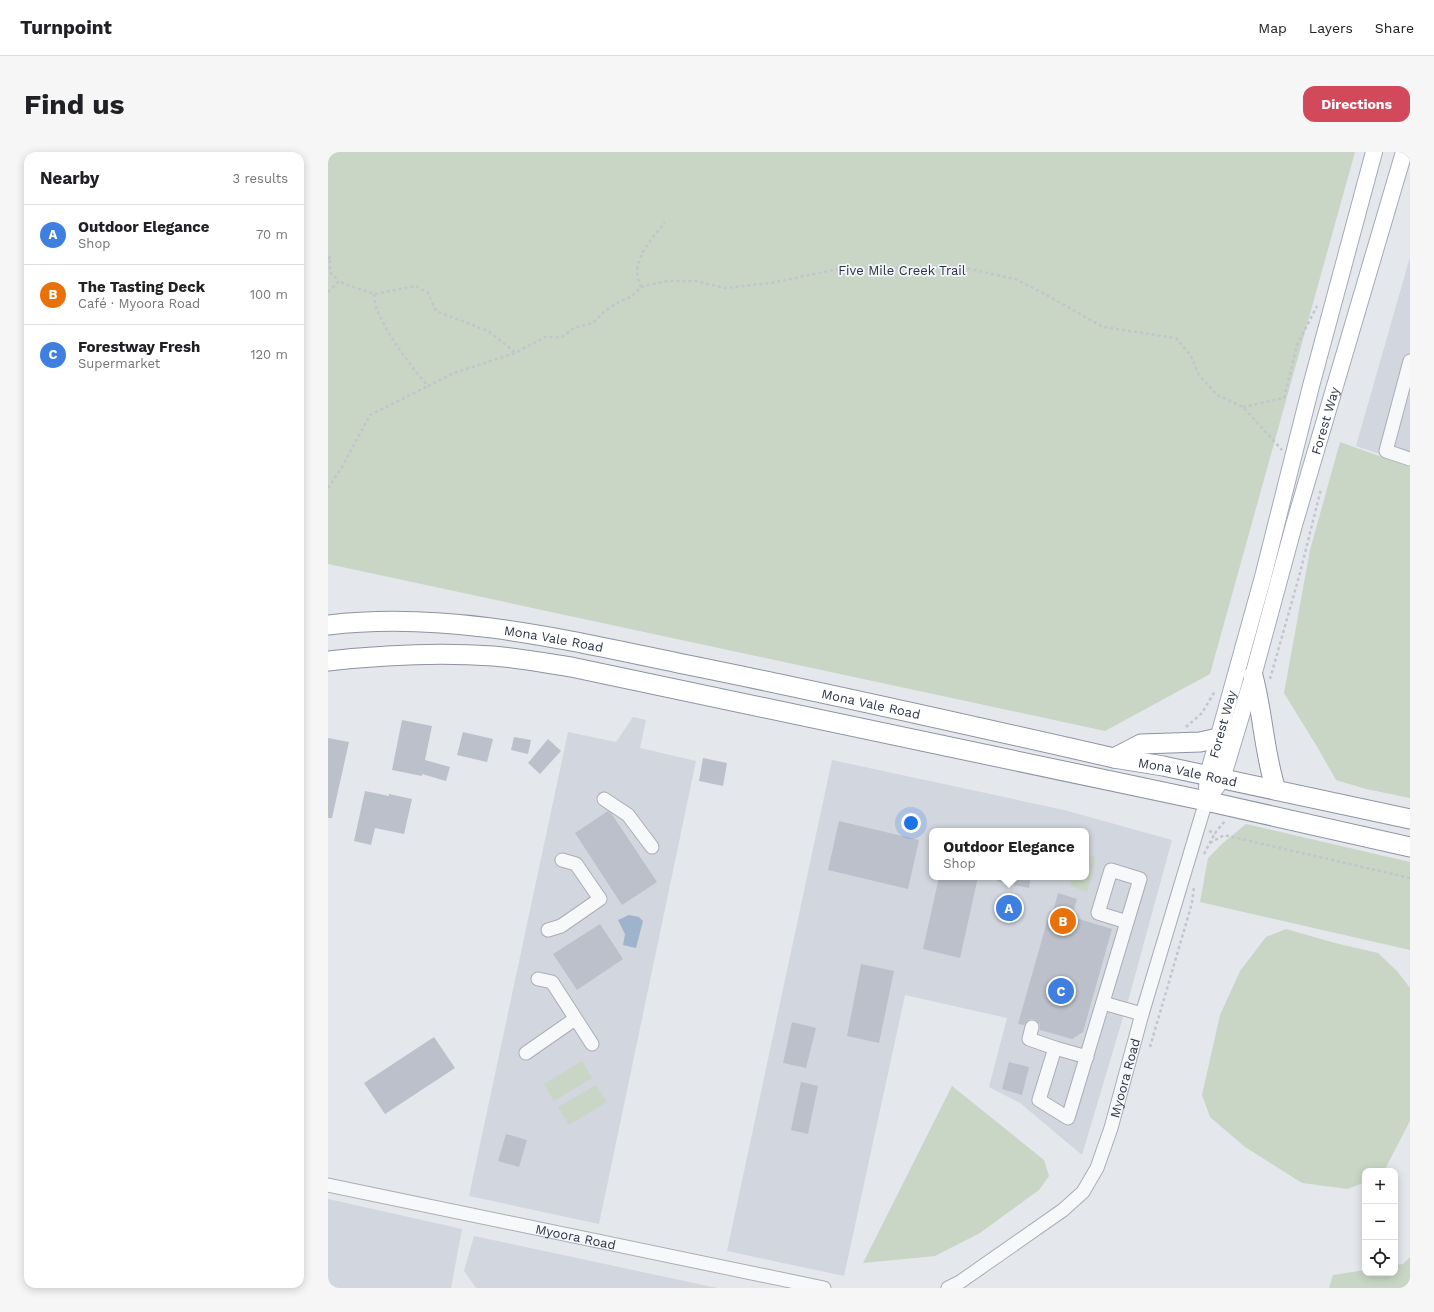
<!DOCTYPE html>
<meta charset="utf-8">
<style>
:root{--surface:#fff;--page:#f6f6f6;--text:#202124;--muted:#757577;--line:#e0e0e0;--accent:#d1495b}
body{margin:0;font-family:"Work Sans",sans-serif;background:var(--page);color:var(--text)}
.controls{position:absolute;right:12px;bottom:12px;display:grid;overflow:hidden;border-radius:8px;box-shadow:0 2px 10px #0003}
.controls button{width:36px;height:36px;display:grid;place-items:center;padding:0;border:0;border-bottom:1px solid var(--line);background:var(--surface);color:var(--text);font:20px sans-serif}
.you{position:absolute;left:583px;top:671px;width:14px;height:14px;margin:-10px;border:3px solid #fff;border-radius:50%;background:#1a73e8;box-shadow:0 0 0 6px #1a73e833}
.badge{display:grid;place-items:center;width:26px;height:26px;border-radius:50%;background:var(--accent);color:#fff;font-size:13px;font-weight:700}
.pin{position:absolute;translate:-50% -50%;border:2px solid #fff;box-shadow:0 1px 4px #0006}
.popup{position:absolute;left:601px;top:676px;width:160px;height:52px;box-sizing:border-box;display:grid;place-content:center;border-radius:8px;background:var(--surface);filter:drop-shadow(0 1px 3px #0005);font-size:13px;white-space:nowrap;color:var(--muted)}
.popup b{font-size:15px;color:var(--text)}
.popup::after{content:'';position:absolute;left:50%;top:100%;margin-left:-8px;border:8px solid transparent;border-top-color:var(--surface)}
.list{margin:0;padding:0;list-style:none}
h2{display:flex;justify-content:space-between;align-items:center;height:52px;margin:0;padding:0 16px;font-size:17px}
h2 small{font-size:13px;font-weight:400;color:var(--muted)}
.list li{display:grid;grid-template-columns:26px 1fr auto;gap:12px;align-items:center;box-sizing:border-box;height:60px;padding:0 16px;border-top:1px solid var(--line)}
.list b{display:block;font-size:15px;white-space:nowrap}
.list p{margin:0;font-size:13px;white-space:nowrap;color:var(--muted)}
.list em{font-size:13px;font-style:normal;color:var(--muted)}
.icon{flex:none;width:22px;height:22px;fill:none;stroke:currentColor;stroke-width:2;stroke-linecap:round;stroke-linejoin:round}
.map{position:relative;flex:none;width:1082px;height:1136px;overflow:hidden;border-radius:12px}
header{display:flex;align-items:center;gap:24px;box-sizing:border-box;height:56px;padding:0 20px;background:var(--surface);border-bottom:1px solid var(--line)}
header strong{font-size:19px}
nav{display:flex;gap:22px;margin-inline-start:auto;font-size:14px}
.intro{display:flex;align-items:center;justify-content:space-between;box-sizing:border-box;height:96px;padding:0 24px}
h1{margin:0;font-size:28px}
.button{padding:10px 18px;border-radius:12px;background:var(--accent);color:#fff;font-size:14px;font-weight:700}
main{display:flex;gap:24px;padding:0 24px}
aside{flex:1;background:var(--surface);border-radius:12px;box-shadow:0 2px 10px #0003}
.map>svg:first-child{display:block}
.built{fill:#d2d6de;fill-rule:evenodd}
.green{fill:#c9d6c5}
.water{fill:#9fb4cc}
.building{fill:#bbc0ca}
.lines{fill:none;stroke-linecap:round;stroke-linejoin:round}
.minor-casing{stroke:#a9aeb7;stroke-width:15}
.major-casing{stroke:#a3abb8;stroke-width:18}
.highway-casing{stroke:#8b94a3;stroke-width:21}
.path{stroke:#c2c5cb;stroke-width:2.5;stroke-dasharray:3 3;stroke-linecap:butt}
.minor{stroke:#f7f8fa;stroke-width:13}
.major{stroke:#fff;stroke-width:16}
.highway{stroke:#fff;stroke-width:19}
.labels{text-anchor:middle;stroke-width:3.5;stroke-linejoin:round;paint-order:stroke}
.street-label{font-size:13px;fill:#2b3445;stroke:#f4f6f9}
</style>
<header>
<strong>Turnpoint</strong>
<nav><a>Map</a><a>Layers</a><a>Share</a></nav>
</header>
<div class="intro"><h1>Find us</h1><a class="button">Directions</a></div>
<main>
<aside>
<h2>Nearby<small>3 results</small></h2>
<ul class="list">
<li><span class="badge" style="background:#3f7fe0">A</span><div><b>Outdoor Elegance</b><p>Shop</p></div><em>70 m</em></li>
<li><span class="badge" style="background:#e8710a">B</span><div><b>The Tasting Deck</b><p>Café · Myoora Road</p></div><em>100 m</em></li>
<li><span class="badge" style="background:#3f7fe0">C</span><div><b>Forestway Fresh</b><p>Supermarket</p></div><em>120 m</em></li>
</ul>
</aside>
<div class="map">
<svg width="1082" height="1136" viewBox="0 0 1082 1136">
<rect width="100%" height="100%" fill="#e4e7ec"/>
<path class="built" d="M 1082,105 L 1082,312 L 1028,294 Z
M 305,565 L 318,568 L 312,596 L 368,609 L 271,1072 L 141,1044 L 240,580 L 288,590 Z
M 504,608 L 736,658 L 844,688 L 802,842 L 754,1003 L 692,951 L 661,935 L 679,866 L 577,843 L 516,1124 L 399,1099 ZM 604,679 L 758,679 L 758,725 L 604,725 Z
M 0,1047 L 134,1077 L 123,1136 L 0,1136 Z
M 146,1084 L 389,1136 L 148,1136 L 136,1119 Z"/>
<path class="green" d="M 0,0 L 1027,0 L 882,522 L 777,579 L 0,412 Z
M 1012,290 L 1082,315 L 1082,646 L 1038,637 L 1008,628 L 991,598 L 956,541 L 982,398 Z
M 918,672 L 1082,710 L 1082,798 L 872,750 L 880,706 L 895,691 Z
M 758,702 L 768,705 L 759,740 L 743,734 L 743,731 L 742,727 L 735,725 L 758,725 Z
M 958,777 L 1007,791 L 1050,801 L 1069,819 L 1082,836 L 1082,969 L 1056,1019 L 1037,1019 L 1037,1030 L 1020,1037 L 974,1031 L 917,995 L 882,965 L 874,943 L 892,863 L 912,819 L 938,785 Z
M 254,909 L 264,926 L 226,949 L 216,932 Z
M 268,933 L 279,950 L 241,973 L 230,955 Z
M 624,934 L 716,1008 L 721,1024 L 711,1038 L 652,1081 L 607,1104 L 535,1111 Z
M 1082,1105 L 1082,1136 L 1001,1136 L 1005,1123 L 1037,1118 L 1037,1121 L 1067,1121 L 1067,1113 L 1075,1112 Z"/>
<path class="water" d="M 301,763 L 311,765 L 315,769 L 308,796 L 295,793 L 297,782 L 290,768 Z"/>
<path class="building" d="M 74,568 L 104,574 L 97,608 L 122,615 L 118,629 L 94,622 L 94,624 L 64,618 Z
M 135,580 L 165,587 L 159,610 L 129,603 Z
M 186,585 L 203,588 L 200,602 L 183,598 Z
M 0,586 L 21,590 L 4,666 L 0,666 Z
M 220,587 L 233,599 L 212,622 L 200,611 Z
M 375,606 L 399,611 L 395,634 L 371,629 Z
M 37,639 L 61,644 L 61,642 L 84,647 L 76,682 L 47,676 L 43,693 L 26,689 Z
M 280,659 L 283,661 L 329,730 L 294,753 L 247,681 Z
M 511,669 L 591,688 L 580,737 L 500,718 Z
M 611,725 L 650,725 L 632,806 L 595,797 Z
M 670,725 L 703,725 L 701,736 L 669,729 Z
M 730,741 L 749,747 L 745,761 L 749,762 L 748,766 L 784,777 L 755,880 L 744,887 L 712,878 L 712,872 L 706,867 L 701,867 L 696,873 L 690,872 L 722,759 L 725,760 Z
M 272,772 L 295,807 L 249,838 L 225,802 Z
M 533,812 L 566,819 L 551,891 L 519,884 Z
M 464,870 L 488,876 L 478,916 L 455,911 Z
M 106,885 L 127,916 L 57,962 L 36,931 Z
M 681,910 L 701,915 L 694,943 L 674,937 Z
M 473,930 L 490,934 L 480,982 L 463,978 Z
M 178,982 L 199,988 L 191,1015 L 170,1009 Z"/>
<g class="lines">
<defs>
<g id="minor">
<path d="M 1082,209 L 1058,299 L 1082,307"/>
<path d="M 276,647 L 300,663 L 324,695"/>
<path d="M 220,778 L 233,774 L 272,747 L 248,712 L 234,708"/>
<path d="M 210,827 L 224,830 L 264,892"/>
<path d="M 775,851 L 814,862"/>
<path d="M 704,875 L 701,887 L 727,896"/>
<path d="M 198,901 L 247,867"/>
<path d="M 759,905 L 727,896 L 711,948 L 740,966 C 764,886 788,807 812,727 L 783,718 L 770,761 L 799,770"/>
<path id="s1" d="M 0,1033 L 496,1136"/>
<path id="s2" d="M 620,1136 L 632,1130 L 735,1058 L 755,1040 L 769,1016 L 783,976 L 814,862 L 878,649"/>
</g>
<g id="major">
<path id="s3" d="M 879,636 L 880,623 L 935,425 L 983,234 L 1046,0"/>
<path id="s4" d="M 878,649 L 894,627 L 925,524 L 966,373 L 1076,0"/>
</g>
<g id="highway">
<path id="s5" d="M 0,473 C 118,459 235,487 350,511 C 496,540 641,573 786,606 L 835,614 L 1082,667"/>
<path d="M 0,509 C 54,503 110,500 165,504 C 191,506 217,511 243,515 L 878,649 L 1082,695"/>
<path d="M 925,524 C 935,561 936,601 948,638"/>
<path d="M 786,606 L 813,592 L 872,590 L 890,586"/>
</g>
</defs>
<use href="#minor" class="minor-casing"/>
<use href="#major" class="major-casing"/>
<use href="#highway" class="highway-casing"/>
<path class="path" d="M 0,107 L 2,105 L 2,120 L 11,129
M 313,135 C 311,130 309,124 309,119 C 311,100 326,84 337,70
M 0,140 L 11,129 L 19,133 L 46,142 L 88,134 L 100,141 L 108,159 L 160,179 L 187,200
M 46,142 C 47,147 47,153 49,158 C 61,185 80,211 100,234 L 126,221 L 187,201 L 217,185 L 234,185 L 246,176 L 265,171 L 277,159 L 292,149 L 303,145 L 313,135 L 320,133 L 340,129 L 368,129 L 397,136 L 443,131 L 510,117 L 633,115 L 687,127 L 715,141 L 775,175 L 848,186 L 863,204 L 871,223 L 889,243 L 915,255 L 954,298
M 915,255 L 956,246 L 969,193 L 989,154
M 0,336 L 14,315 L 42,263 L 100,234
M 942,527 L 972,421 L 993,337
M 858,575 L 874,561 L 887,539
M 881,679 L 887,681 L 896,670 L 897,667
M 882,691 L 896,683 L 1082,726
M 876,702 L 887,681
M 822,895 L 864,751 L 866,735"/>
<use href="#minor" class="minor"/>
<use href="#major" class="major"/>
<use href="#highway" class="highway"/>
</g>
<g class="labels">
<g class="street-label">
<text x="574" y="123">Five Mile Creek Trail</text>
<text dy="5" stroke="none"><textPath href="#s4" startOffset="400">Forest Way</textPath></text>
<text dy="5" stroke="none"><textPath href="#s5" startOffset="227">Mona Vale Road</textPath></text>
<text dy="5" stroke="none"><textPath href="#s5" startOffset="551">Mona Vale Road</textPath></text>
<text dy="5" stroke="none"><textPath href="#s3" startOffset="66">Forest Way</textPath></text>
<text dy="5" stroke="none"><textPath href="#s5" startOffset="875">Mona Vale Road</textPath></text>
<text dy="5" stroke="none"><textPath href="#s2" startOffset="288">Myoora Road</textPath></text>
<text dy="5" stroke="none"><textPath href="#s1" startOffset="253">Myoora Road</textPath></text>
</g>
</g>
</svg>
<div class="controls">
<button>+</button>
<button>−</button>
<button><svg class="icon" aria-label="locate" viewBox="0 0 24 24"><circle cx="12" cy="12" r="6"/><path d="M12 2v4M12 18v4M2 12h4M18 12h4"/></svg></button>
</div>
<div class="you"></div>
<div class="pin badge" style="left:681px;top:756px;background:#3f7fe0">A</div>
<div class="popup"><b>Outdoor Elegance</b>Shop</div>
<div class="pin badge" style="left:735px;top:769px;background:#e8710a">B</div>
<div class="pin badge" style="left:733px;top:839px;background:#3f7fe0">C</div>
</div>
</main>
